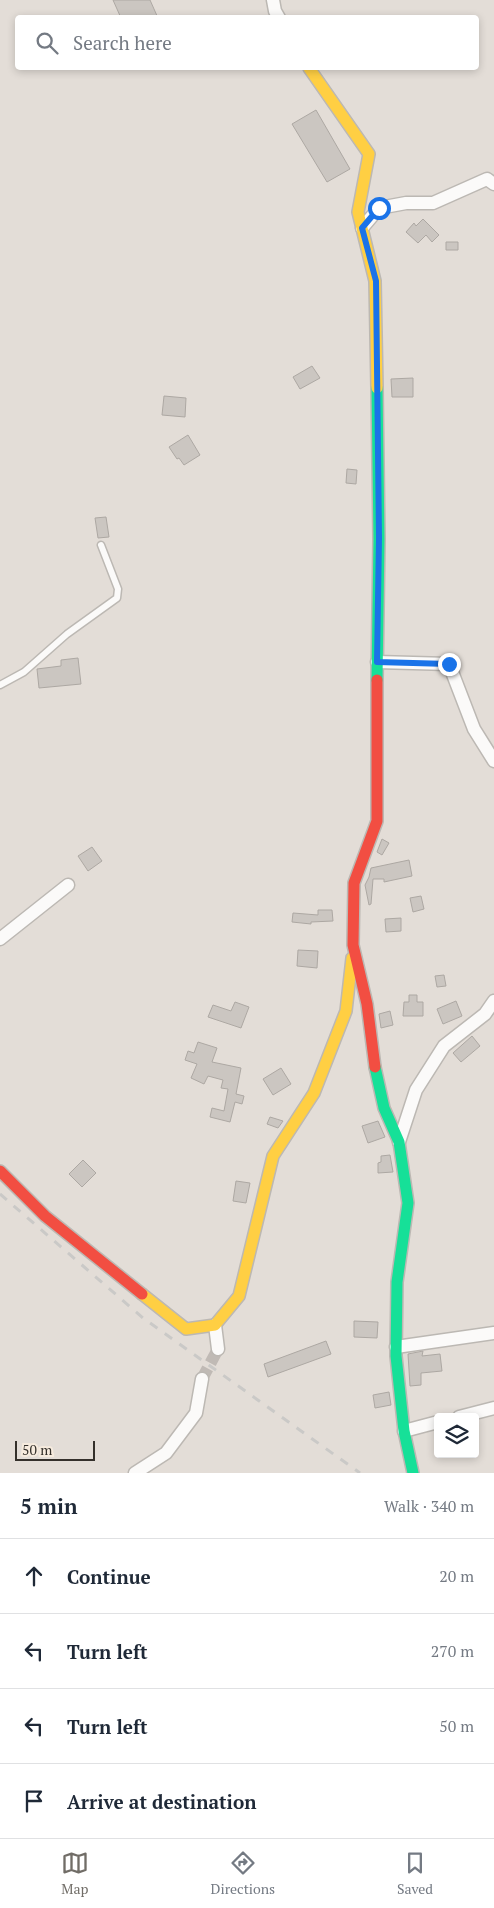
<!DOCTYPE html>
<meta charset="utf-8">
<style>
:root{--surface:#fff;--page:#f6f6f7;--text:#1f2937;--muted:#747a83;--line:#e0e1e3;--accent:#716d67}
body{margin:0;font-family:"PT Serif",serif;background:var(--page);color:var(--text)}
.controls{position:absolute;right:15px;bottom:15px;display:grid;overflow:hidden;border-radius:5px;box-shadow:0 2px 8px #0003}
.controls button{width:45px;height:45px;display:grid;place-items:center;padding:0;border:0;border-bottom:1px solid var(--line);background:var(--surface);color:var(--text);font:25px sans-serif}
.scale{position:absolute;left:15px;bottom:12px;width:80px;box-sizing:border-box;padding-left:5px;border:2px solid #34302b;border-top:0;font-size:14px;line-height:18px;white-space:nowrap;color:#34302b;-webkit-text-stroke:4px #f6ebde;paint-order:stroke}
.stop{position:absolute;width:15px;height:15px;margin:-11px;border:4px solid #1a73e8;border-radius:50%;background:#fff}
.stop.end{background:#1a73e8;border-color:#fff;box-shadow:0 1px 5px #0008}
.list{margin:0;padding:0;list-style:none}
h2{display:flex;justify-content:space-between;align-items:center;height:65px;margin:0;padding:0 20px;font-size:21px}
h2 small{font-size:16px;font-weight:400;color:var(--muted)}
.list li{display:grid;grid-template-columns:32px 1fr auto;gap:15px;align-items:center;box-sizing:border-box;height:75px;padding:0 20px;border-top:1px solid var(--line)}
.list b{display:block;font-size:19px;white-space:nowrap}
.list em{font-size:16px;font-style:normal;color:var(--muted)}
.icon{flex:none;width:28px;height:28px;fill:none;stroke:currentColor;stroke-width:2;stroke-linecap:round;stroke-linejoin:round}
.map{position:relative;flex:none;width:494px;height:1473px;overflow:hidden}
.search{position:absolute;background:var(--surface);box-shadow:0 2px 8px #0003;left:15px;right:15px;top:15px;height:55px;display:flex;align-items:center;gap:12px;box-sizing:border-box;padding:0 18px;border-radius:5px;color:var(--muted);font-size:19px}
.sheet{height:365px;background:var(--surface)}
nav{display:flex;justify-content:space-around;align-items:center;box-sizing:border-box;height:70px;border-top:1px solid var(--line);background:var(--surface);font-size:14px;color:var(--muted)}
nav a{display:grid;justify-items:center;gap:2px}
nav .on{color:var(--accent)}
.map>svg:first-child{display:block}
.building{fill:#cbc6c1;stroke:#ada8a3}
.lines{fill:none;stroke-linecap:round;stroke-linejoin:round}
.street-tunnel{stroke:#c0bab5;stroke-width:12;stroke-dasharray:12 6;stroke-linecap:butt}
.lane-casing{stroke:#bcb8b3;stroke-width:9}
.street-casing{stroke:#bcb8b3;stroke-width:15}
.fast-casing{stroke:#bcb8b3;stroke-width:14}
.slow-casing{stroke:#bcb8b3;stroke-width:14}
.jam-casing{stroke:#bcb8b3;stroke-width:14}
.lane{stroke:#fbfaf9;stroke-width:6}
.street{stroke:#fbfaf9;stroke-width:12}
.fast{stroke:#16e098;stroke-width:11}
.slow{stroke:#ffcf43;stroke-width:11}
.jam{stroke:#f24e42;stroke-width:11}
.rail{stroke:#cac9c7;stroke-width:3;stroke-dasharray:9 9;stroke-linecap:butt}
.route{stroke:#1a73e8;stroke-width:6}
</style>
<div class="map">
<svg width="494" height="1473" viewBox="0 0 494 1473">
<rect width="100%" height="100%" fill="#e3ddd7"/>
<path class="building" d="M 113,0 L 150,0 L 158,18 L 121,18 Z
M 316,110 L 350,169 L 327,182 L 292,124 Z
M 423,219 L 439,235 L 432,242 L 426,235 L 418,243 L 406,232 L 414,223 L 416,226 Z
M 446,242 L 458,242 L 458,250 L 446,250 Z
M 312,366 L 320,378 L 300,389 L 293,377 Z
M 413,378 L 413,397 L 392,397 L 391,379 Z
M 164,396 L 186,398 L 185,417 L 162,415 Z
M 188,435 L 200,455 L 184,465 L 179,458 L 177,459 L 169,447 Z
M 347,469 L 357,470 L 356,484 L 346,483 Z
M 106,517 L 109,537 L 98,538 L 95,518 Z
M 78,658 L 81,684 L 39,688 L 37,669 L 61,666 L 61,660 Z
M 382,839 L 389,843 L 382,855 L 377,852 Z
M 92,847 L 102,861 L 88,871 L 78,856 Z
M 409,860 L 412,876 L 384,882 L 384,879 L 373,879 L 371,904 L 369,905 L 365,885 L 369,877 L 371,868 Z
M 421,896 L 424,909 L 413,912 L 410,898 Z
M 318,910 L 332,910 L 333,921 L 311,922 L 311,924 L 292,922 L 293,913 L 318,915 Z
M 401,918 L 401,931 L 386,932 L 385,919 Z
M 298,950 L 318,951 L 317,968 L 297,966 Z
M 444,975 L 446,986 L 437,987 L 435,976 Z
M 409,995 L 417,995 L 417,1002 L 423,1002 L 423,1016 L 403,1016 L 404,1002 L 409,1002 Z
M 456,1001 L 462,1016 L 443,1024 L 437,1009 Z
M 235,1002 L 249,1007 L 241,1028 L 208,1017 L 213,1005 L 231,1011 Z
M 390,1011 L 393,1025 L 381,1028 L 379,1014 Z
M 472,1036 L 480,1046 L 461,1062 L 453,1053 Z
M 198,1042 L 217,1048 L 212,1062 L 241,1068 L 236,1094 L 244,1096 L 242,1104 L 235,1102 L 230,1122 L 210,1117 L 212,1108 L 224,1111 L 228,1089 L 221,1088 L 223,1080 L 208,1076 L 204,1084 L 191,1078 L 197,1064 L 185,1060 L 188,1051 L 194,1053 Z
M 281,1068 L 291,1084 L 273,1095 L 263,1079 Z
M 270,1117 L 283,1121 L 278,1128 L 267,1124 Z
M 378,1121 L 385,1137 L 368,1143 L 362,1126 Z
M 390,1155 L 393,1172 L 378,1173 L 378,1163 L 381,1162 L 381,1156 Z
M 83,1160 L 96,1173 L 82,1187 L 69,1174 Z
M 236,1181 L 250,1183 L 246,1203 L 233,1201 Z
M 354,1321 L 378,1322 L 377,1338 L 354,1337 Z
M 326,1341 L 331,1354 L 268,1377 L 264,1364 Z
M 423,1351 L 422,1356 L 440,1354 L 442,1371 L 421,1373 L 421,1385 L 410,1386 L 408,1354 Z
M 389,1392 L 391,1405 L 375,1408 L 373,1395 Z"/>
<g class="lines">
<path class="street-tunnel" d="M 202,1379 L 218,1349"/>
<defs>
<path id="lane" d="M 0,685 L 24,672 L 67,634 L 117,598 L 118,589 L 101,545"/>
<path id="street" d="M 273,0 L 275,11 L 279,18
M 362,228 L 379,208 L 406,203 L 433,203 L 487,179 L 494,184
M 377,662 L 449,664 L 474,729 L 494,761
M 0,939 L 68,885
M 399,1142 L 416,1090 L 444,1046 L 485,1014 L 494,1001
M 215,1325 L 218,1349
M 396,1347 L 494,1333
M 459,1417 L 494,1408
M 404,1431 L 438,1422
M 135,1473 L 166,1453 L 196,1413 L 202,1379"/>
<path id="fast" d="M 377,388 L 379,539 L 377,680
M 375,1067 L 384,1108 L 399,1142 L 408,1203 L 397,1282 L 396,1356 L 404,1431 L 413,1473"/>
<path id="slow" d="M 309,68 L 369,154 L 358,212 L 375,281 L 377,388
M 142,1294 L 186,1329 L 215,1325 L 239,1296 L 273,1156 L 314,1093 L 346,1011 L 352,958"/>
<path id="jam" d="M 375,1067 L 367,1004 L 353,945 L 354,883 L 377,821 L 377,680
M 0,1171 L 45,1216 L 142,1294"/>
</defs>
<use href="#lane" class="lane-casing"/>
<use href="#street" class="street-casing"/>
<use href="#fast" class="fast-casing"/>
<use href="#slow" class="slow-casing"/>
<use href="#jam" class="jam-casing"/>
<use href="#lane" class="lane"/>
<use href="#street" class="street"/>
<use href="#fast" class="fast"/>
<use href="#slow" class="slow"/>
<use href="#jam" class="jam"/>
<path class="rail" d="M 0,1194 L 143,1318 L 360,1473"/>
</g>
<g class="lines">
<path class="route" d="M 379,208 L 362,228 L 376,281 L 379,538 L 377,662 L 449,664"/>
</g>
</svg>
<div class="controls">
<button><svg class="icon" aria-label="layers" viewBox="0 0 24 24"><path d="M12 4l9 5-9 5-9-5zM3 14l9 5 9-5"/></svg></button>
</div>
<div class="scale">50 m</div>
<div class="stop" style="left:379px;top:208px"></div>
<div class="stop end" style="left:449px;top:664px"></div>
<div class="search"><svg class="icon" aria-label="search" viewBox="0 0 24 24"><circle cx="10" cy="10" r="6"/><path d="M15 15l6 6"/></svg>Search here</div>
</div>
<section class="sheet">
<h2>5 min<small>Walk · 340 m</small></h2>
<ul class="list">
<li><svg class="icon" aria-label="ahead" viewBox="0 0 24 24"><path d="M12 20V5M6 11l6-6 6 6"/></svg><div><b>Continue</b></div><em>20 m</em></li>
<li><svg class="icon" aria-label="left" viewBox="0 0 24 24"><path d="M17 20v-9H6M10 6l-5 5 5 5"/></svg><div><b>Turn left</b></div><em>270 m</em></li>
<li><svg class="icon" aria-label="left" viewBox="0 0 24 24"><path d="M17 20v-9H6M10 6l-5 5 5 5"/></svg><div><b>Turn left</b></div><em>50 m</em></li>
<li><svg class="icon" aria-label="arrive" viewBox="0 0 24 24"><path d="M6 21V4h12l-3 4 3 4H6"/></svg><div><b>Arrive at destination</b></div></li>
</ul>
</section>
<nav>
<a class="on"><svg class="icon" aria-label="map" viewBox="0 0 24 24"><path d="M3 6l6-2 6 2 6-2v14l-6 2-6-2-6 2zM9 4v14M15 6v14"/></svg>Map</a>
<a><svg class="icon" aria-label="directions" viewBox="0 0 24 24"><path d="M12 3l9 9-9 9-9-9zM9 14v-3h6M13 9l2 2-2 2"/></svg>Directions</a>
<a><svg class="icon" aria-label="saved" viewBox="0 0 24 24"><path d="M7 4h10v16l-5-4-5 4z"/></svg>Saved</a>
</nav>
